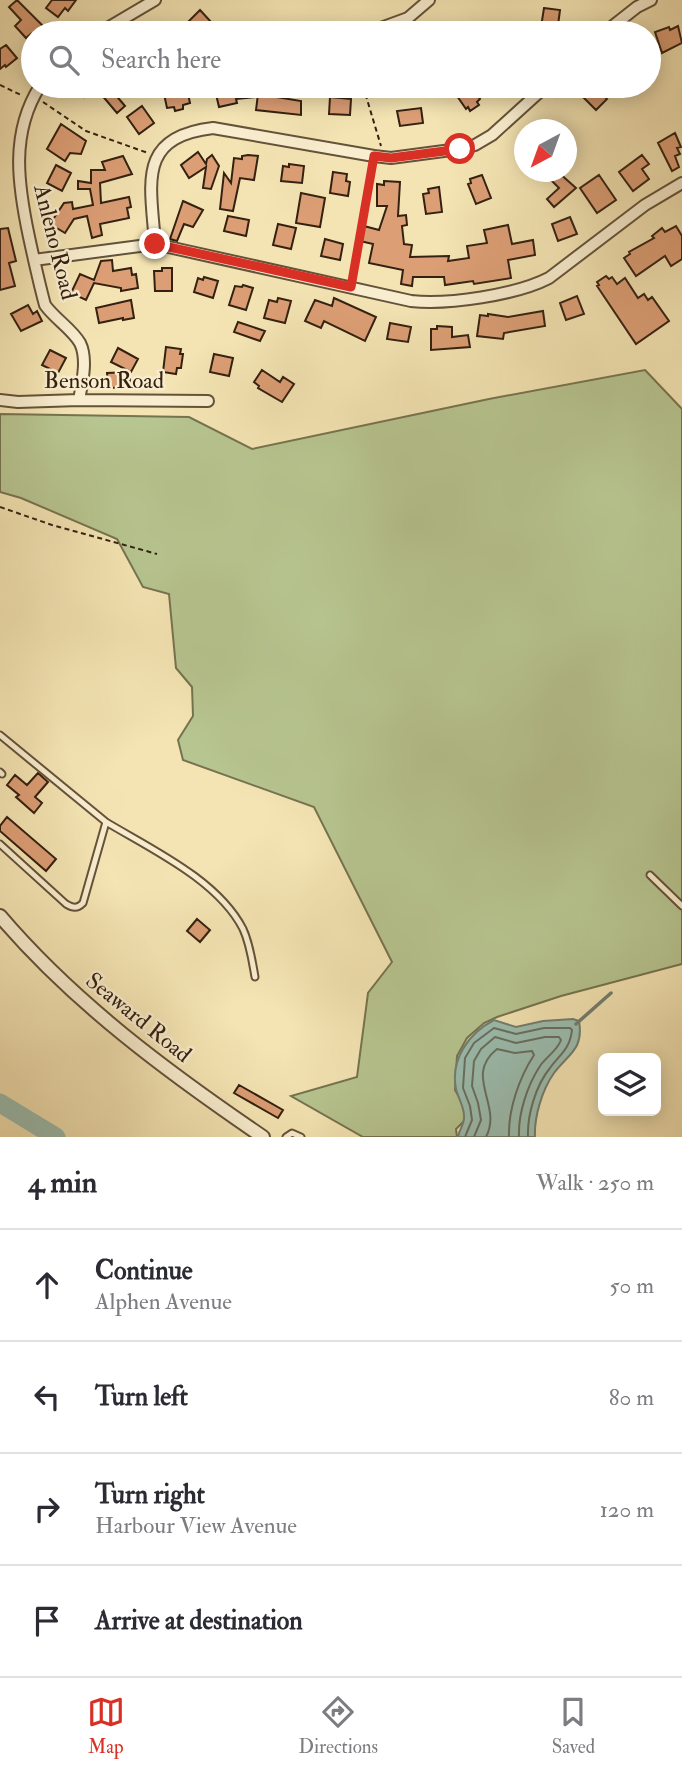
<!DOCTYPE html>
<meta charset="utf-8">
<style>
:root{--surface:#fff;--page:#f2f2f3;--text:#2b2b33;--muted:#7c7c81;--line:#e1e1e2;--accent:#d93025}
body{margin:0;font-family:"IM FELL Double Pica",serif;background:var(--page);color:var(--text)}
.controls{position:absolute;right:21px;bottom:21px;display:grid;overflow:hidden;border-radius:10px;box-shadow:0 4px 18px #0003}
.controls button{width:63px;height:63px;display:grid;place-items:center;padding:0;border:0;border-bottom:2px solid var(--line);background:var(--surface);color:var(--text);font:35px sans-serif}
.compass{position:absolute;left:514px;top:119px;width:63px;height:63px;border-radius:50%;background:var(--surface);box-shadow:0 4px 18px #0003;rotate:221deg}
.stop{position:absolute;width:21px;height:21px;margin:-16px;border:5px solid #d93025;border-radius:50%;background:#fff}
.stop.end{background:#d93025;border-color:#fff;box-shadow:0 2px 7px #0008}
.list{margin:0;padding:0;list-style:none}
h2{display:flex;justify-content:space-between;align-items:center;height:91px;margin:0;padding:0 28px;font-size:30px}
h2 small{font-size:23px;font-weight:400;color:var(--muted)}
.list li{display:grid;grid-template-columns:46px 1fr auto;gap:21px;align-items:center;box-sizing:border-box;height:112px;padding:0 28px;border-top:2px solid var(--line)}
.list b{display:block;font-size:26px;white-space:nowrap}
.list p{margin:0;font-size:23px;white-space:nowrap;color:var(--muted)}
.list em{font-size:23px;font-style:normal;color:var(--muted)}
.icon{flex:none;width:38px;height:38px;fill:none;stroke:currentColor;stroke-width:2;stroke-linecap:round;stroke-linejoin:round}
.map{position:relative;flex:none;width:682px;height:1137px;overflow:hidden}
.search{position:absolute;background:var(--surface);box-shadow:0 4px 18px #0003;left:21px;right:21px;top:21px;height:77px;display:flex;align-items:center;gap:18px;box-sizing:border-box;padding:0 24px;border-radius:38px;color:var(--muted);font-size:26px}
.sheet{height:539px;background:var(--surface)}
nav{display:flex;justify-content:space-around;align-items:center;box-sizing:border-box;height:98px;border-top:2px solid var(--line);background:var(--surface);font-size:19px;color:var(--muted)}
nav a{display:grid;justify-items:center;gap:4px}
nav .on{color:var(--accent)}
.map>svg:first-child{display:block}
.green{fill:#b7c590;stroke:#767350;stroke-width:2}
.water{fill:#9cbeb0;stroke:#727f70;stroke-width:2}
.lines{fill:none;stroke-linecap:round;stroke-linejoin:round}
.shore{stroke:#687060;stroke-width:2}
.stream{stroke:#727f70;stroke-width:3.5}
.river{stroke:#9cbeb0;stroke-width:19}
.building{fill:#dc9e75;stroke:#342111;stroke-width:2}
.service-casing{stroke:#64523a;stroke-width:9}
.minor-casing{stroke:#64523a;stroke-width:14}
.tertiary-casing{stroke:#64523a;stroke-width:16}
.path{stroke:#342111;stroke-width:2;stroke-dasharray:5 3.5;stroke-linecap:butt}
.service{stroke:#f8edce;stroke-width:5}
.minor{stroke:#f8edce;stroke-width:10}
.tertiary{stroke:#f8edce;stroke-width:12}
.route{stroke:#d93025;stroke-width:9}
.labels{text-anchor:middle;stroke-width:5;stroke-linejoin:round;paint-order:stroke}
.street-label{font-size:23px;fill:#342111;stroke:#f8edce}
</style>
<div class="map">
<svg width="682" height="1137" viewBox="0 0 682 1137">
<rect width="100%" height="100%" fill="#f4e4b3"/>
<filter id="stains"><feTurbulence type="fractalNoise" baseFrequency=".00286" numOctaves="4"/><feColorMatrix values="0 0 0 0 .2 0 0 0 0 .09 0 0 0 0 .02 0 0 0 .5 -.17"/></filter>
<radialGradient id="worn" r=".72"><stop offset=".6" stop-color="#630" stop-opacity="0"/><stop offset="1" stop-color="#630" stop-opacity=".3"/></radialGradient>
<path class="green" d="M 645,370 L 682,409 L 682,964 L 561,996 L 497,1017 L 484,1023 L 467,1038 L 457,1056 L 455,1090 L 465,1107 L 466,1119 L 456,1129 L 457,1137 L 363,1137 L 291,1096 L 357,1077 L 368,993 L 392,962 L 314,807 L 183,760 L 178,740 L 193,716 L 192,687 L 176,668 L 169,594 L 143,587 L 117,539 L 21,498 L 0,492 L 0,414 L 189,417 L 252,449 L 489,399 Z"/>
<path class="water" d="M 573,1019 L 579,1021 C 584,1050 568,1054 554,1073 C 542,1090 534,1117 535,1137 L 458,1137 C 459,1129 465,1124 464,1116 C 464,1106 458,1098 456,1089 C 450,1059 469,1033 494,1020 L 516,1027 L 543,1021 Z"/>
<g class="lines">
<path class="shore" d="M 465,1137 L 472,1120 L 470,1106 L 463,1088 L 465,1058 L 474,1043 L 494,1028 L 516,1034 L 544,1028 L 570,1028 L 572,1030 C 570,1049 560,1054 550,1068 C 536,1085 527,1115 528,1137
M 474,1137 L 481,1120 L 478,1103 L 472,1086 L 474,1061 L 481,1049 L 495,1037 L 516,1043 L 545,1037 L 559,1037 L 561,1040 C 557,1051 546,1057 540,1066 C 527,1086 518,1114 519,1137
M 486,1137 C 503,1105 463,1076 497,1049 L 515,1053 L 532,1051 L 534,1055 C 519,1078 508,1110 509,1137"/>
<path class="stream" d="M 576,1024 L 611,993"/>
<path class="river" d="M 0,1103 L 56,1137"/>
</g>
<path class="building" d="M 17,0 L 44,27 L 38,33 L 32,33 L 26,38 L 15,26 L 21,20 L 9,7 Z
M 52,0 L 76,0 L 68,11 L 65,8 L 58,17 L 46,8 Z
M 544,8 L 560,10 L 557,33 L 546,32 L 546,28 L 541,27 Z
M 200,10 L 211,22 L 199,33 L 187,33 L 182,28 Z
M 678,26 L 682,43 L 662,53 L 655,32 L 669,27 L 670,30 Z
M 6,45 L 17,58 L 6,67 L 5,65 L 0,69 L 0,49 Z
M 74,86 L 108,86 L 125,106 L 117,113 L 95,87 L 84,97 Z
M 233,86 L 234,89 L 254,87 L 255,97 L 236,99 L 237,103 L 219,107 L 215,90 Z
M 465,86 L 470,86 L 480,99 L 477,102 L 479,105 L 470,111 L 468,107 L 466,109 L 455,93 Z
M 585,86 L 594,86 L 607,99 L 596,110 L 581,95 L 583,93 L 580,90 Z
M 187,89 L 190,103 L 183,105 L 183,109 L 175,111 L 174,107 L 167,108 L 164,94 Z
M 258,94 L 301,101 L 301,115 L 256,110 Z
M 330,97 L 351,99 L 350,115 L 329,114 Z
M 142,106 L 154,123 L 139,134 L 127,117 Z
M 421,108 L 423,123 L 400,126 L 397,111 Z
M 61,124 L 86,141 L 81,154 L 70,153 L 65,161 L 47,149 Z
M 675,133 L 681,147 L 677,148 L 680,154 L 675,156 L 679,167 L 672,171 L 658,143 Z
M 198,152 L 206,164 L 207,159 L 212,155 L 219,166 L 211,189 L 203,188 L 206,167 L 189,178 L 181,165 Z
M 248,155 L 258,156 L 254,180 L 240,178 L 233,211 L 220,209 L 224,173 L 231,183 L 234,158 L 242,159 L 242,156 Z
M 642,155 L 649,164 L 642,169 L 649,179 L 633,191 L 619,172 Z
M 123,156 L 132,174 L 100,183 L 101,203 L 129,197 L 131,207 L 127,208 L 129,218 L 100,224 L 102,235 L 92,238 L 87,216 L 74,219 L 65,233 L 50,224 L 64,203 L 72,202 L 73,209 L 93,205 L 90,189 L 78,189 L 78,181 L 91,183 L 91,170 L 105,170 L 102,162 Z
M 289,164 L 304,166 L 302,183 L 281,181 L 283,166 L 289,167 Z
M 56,165 L 71,173 L 62,191 L 47,183 Z
M 333,172 L 347,174 L 346,181 L 350,182 L 348,196 L 330,193 Z
M 543,172 L 558,172 L 576,188 L 554,207 L 547,199 L 559,188 Z
M 482,175 L 491,198 L 476,204 L 468,184 L 471,183 L 470,179 Z
M 599,175 L 616,200 L 597,213 L 580,188 Z
M 384,181 L 400,182 L 398,216 L 406,215 L 407,225 L 402,226 L 404,244 L 412,245 L 410,257 L 449,256 L 448,261 L 469,258 L 467,246 L 487,243 L 484,230 L 508,225 L 512,244 L 533,240 L 535,255 L 508,260 L 511,278 L 474,284 L 473,281 L 445,285 L 444,277 L 413,277 L 412,286 L 401,284 L 403,270 L 369,263 L 373,244 L 360,241 L 364,226 L 379,230 L 387,206 L 377,206 L 377,184 L 384,185 Z
M 439,187 L 442,212 L 426,214 L 423,194 L 429,193 L 428,189 Z
M 301,193 L 325,198 L 320,227 L 296,223 Z
M 183,201 L 203,210 L 193,227 L 184,224 L 177,241 L 170,239 Z
M 228,216 L 249,220 L 246,236 L 224,231 Z
M 570,217 L 577,234 L 558,241 L 552,224 Z
M 278,224 L 296,228 L 291,249 L 273,245 Z
M 676,226 L 682,236 L 682,259 L 671,266 L 665,256 L 636,276 L 624,258 L 630,254 L 629,252 L 654,238 L 652,236 L 662,228 L 665,232 Z
M 8,228 L 16,261 L 9,263 L 15,286 L 0,290 L 0,229 Z
M 325,239 L 343,244 L 340,260 L 321,256 Z
M 112,260 L 113,271 L 131,268 L 132,275 L 136,274 L 138,288 L 121,291 L 121,288 L 94,283 L 86,300 L 71,293 L 80,274 L 94,280 L 101,261 Z
M 162,268 L 172,268 L 172,291 L 155,291 L 154,271 L 162,271 Z
M 606,276 L 609,279 L 612,277 L 617,284 L 625,278 L 638,298 L 644,294 L 648,300 L 652,297 L 669,321 L 636,344 L 597,286 L 599,285 L 597,282 Z
M 204,277 L 218,281 L 213,298 L 194,292 L 198,278 L 203,280 Z
M 243,285 L 253,288 L 246,310 L 229,305 L 235,286 L 242,287 Z
M 577,296 L 584,314 L 566,320 L 560,303 Z
M 278,298 L 291,301 L 285,323 L 264,318 L 269,300 L 277,302 Z
M 334,298 L 376,317 L 365,341 L 324,321 L 321,328 L 305,321 L 315,300 L 332,306 Z
M 131,300 L 134,318 L 123,320 L 123,318 L 99,323 L 96,308 Z
M 28,305 L 33,314 L 37,311 L 42,321 L 21,331 L 11,314 Z
M 543,311 L 545,326 L 504,333 L 503,339 L 477,336 L 480,315 L 488,316 L 488,314 L 508,317 Z
M 238,322 L 265,331 L 260,341 L 234,332 Z
M 390,323 L 411,327 L 408,342 L 387,339 Z
M 437,326 L 452,327 L 452,337 L 468,335 L 470,347 L 431,350 L 431,329 L 437,329 Z
M 166,347 L 181,349 L 180,354 L 183,354 L 181,368 L 177,368 L 176,374 L 163,372 Z
M 118,348 L 138,359 L 131,372 L 111,362 Z
M 50,350 L 66,358 L 58,373 L 42,365 Z
M 214,354 L 233,358 L 229,376 L 210,372 Z
M 262,370 L 280,382 L 283,377 L 294,384 L 282,402 L 258,388 L 259,386 L 254,382 Z
M 130,372 L 130,387 L 108,388 L 107,373 Z
M 38,773 L 48,782 L 35,797 L 42,803 L 34,813 L 16,797 L 19,795 L 7,785 L 15,775 L 27,785 Z
M 7,817 L 56,859 L 46,871 L 0,831 L 0,826 Z
M 197,919 L 210,930 L 200,942 L 187,931 Z
M 239,1085 L 283,1110 L 278,1118 L 234,1093 Z"/>
<g class="lines">
<defs>
<path id="service" d="M 0,735 L 106,822 L 83,903 C 77,909 73,908 66,904 L 0,844
M 0,772 L 2,774
M 106,822 C 151,849 218,880 243,929 C 250,944 252,960 255,977
M 650,875 L 682,906
M 286,1137 L 292,1133 L 301,1137"/>
<path id="minor" d="M 99,33 L 155,0
M 367,33 L 408,18 L 429,0
M 604,33 L 637,7 L 651,0
M 40,86 C 10,133 18,185 29,237 C 34,260 39,283 45,305 C 55,319 72,329 80,343 C 88,359 82,383 79,400
M 155,244 C 151,184 136,137 213,128 L 374,156 L 391,158 L 459,149 L 475,145 L 492,135 L 546,86
M 34,260 L 155,244 L 411,301 C 448,305 516,295 549,278 L 645,205 L 682,183
M 0,400 L 18,402 L 79,400 L 208,401"/>
<path id="tertiary" d="M 0,916 C 74,1003 169,1073 263,1137"/>
</defs>
<use href="#service" class="service-casing"/>
<use href="#minor" class="minor-casing"/>
<use href="#tertiary" class="tertiary-casing"/>
<path class="path" d="M 0,85 L 21,95
M 363,86 L 381,146
M 43,102 L 86,131 L 148,153
M 353,276 L 372,168
M 0,507 L 52,525 L 157,554"/>
<use href="#service" class="service"/>
<use href="#minor" class="minor"/>
<use href="#tertiary" class="tertiary"/>
</g>
<g class="lines">
<path class="route" d="M 155,244 L 351,287 L 374,156 L 391,158 L 460,149"/>
</g>
<g class="labels">
<g class="street-label">
<text transform="translate(56 242) rotate(76)" y="8">Anleno Road</text>
<text x="104" y="388">Benson Road</text>
<text transform="translate(139 1017) rotate(39)" y="8">Seaward Road</text>
</g>
</g>
<rect width="100%" height="100%" filter="url(#stains)"/>
<rect width="100%" height="100%" fill="url(#worn)"/>
</svg>
<div class="controls">
<button><svg class="icon" aria-label="layers" viewBox="0 0 24 24"><path d="M12 4l9 5-9 5-9-5zM3 14l9 5 9-5"/></svg></button>
</div>
<svg class="compass" viewBox="-18 -18 36 36"><path d="M0-13l5 13h-10z" fill="#e53935"/><path d="M0 13l5-13h-10z" fill="#7c7c81"/></svg>
<div class="stop" style="left:460px;top:149px"></div>
<div class="stop end" style="left:155px;top:244px"></div>
<div class="search"><svg class="icon" aria-label="search" viewBox="0 0 24 24"><circle cx="10" cy="10" r="6"/><path d="M15 15l6 6"/></svg>Search here</div>
</div>
<section class="sheet">
<h2>4 min<small>Walk · 250 m</small></h2>
<ul class="list">
<li><svg class="icon" aria-label="ahead" viewBox="0 0 24 24"><path d="M12 20V5M6 11l6-6 6 6"/></svg><div><b>Continue</b><p>Alphen Avenue</p></div><em>50 m</em></li>
<li><svg class="icon" aria-label="left" viewBox="0 0 24 24"><path d="M17 20v-9H6M10 6l-5 5 5 5"/></svg><div><b>Turn left</b></div><em>80 m</em></li>
<li><svg class="icon" aria-label="right" viewBox="0 0 24 24"><path d="M7 20v-9h11M14 6l5 5-5 5"/></svg><div><b>Turn right</b><p>Harbour View Avenue</p></div><em>120 m</em></li>
<li><svg class="icon" aria-label="arrive" viewBox="0 0 24 24"><path d="M6 21V4h12l-3 4 3 4H6"/></svg><div><b>Arrive at destination</b></div></li>
</ul>
</section>
<nav>
<a class="on"><svg class="icon" aria-label="map" viewBox="0 0 24 24"><path d="M3 6l6-2 6 2 6-2v14l-6 2-6-2-6 2zM9 4v14M15 6v14"/></svg>Map</a>
<a><svg class="icon" aria-label="directions" viewBox="0 0 24 24"><path d="M12 3l9 9-9 9-9-9zM9 14v-3h6M13 9l2 2-2 2"/></svg>Directions</a>
<a><svg class="icon" aria-label="saved" viewBox="0 0 24 24"><path d="M7 4h10v16l-5-4-5 4z"/></svg>Saved</a>
</nav>
